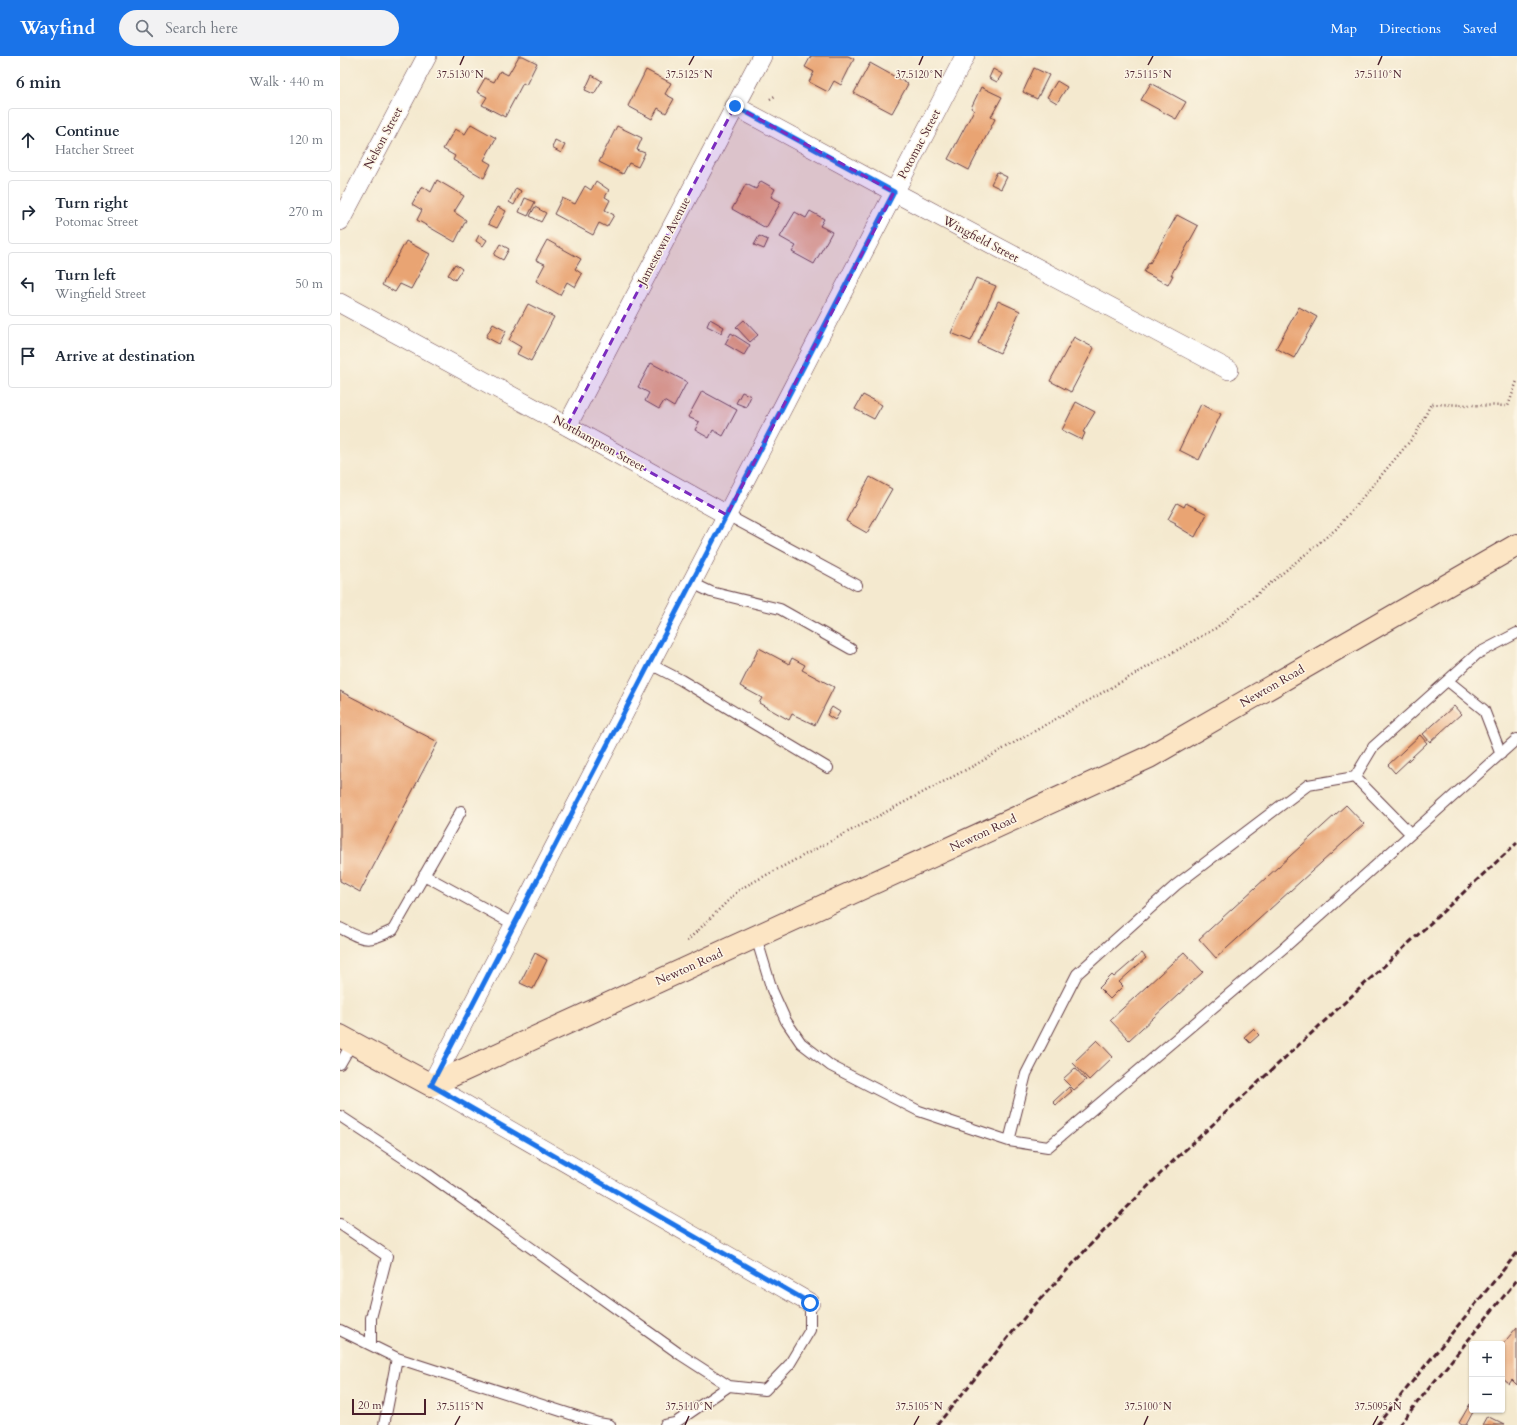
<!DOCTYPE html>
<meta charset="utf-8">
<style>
:root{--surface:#fff;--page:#f2f2f3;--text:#1f2937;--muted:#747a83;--line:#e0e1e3;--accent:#1a73e8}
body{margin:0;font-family:Cardo,serif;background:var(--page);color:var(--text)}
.controls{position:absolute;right:12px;bottom:12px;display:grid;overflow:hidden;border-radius:4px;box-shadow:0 1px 3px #0004}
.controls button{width:36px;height:36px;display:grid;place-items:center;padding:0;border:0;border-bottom:1px solid var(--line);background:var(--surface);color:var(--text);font:20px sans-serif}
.scale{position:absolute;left:12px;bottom:10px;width:74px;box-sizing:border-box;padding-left:4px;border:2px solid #4a1f2b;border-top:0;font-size:11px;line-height:14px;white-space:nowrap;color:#4a1f2b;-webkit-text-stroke:3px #fcf5e5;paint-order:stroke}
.stop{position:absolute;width:12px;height:12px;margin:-9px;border:3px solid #1a73e8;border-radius:50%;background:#fff}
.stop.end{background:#1a73e8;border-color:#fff;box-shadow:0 1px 4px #0008}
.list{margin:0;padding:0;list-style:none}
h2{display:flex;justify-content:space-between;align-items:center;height:52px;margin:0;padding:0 16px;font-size:17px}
h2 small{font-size:13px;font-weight:400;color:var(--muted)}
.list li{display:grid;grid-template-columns:26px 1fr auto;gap:12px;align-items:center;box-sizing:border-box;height:64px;margin:0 8px 8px;padding:0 8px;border:1px solid var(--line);border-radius:4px}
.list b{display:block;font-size:15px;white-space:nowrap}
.list p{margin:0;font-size:13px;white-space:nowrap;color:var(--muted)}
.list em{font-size:13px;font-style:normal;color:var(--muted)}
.icon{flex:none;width:22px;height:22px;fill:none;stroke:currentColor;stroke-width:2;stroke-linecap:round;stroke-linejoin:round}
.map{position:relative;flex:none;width:1177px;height:1369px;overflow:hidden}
header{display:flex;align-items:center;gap:24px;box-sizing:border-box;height:56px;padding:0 20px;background:var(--accent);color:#fff}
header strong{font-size:19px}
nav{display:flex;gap:22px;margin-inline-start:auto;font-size:14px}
.search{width:280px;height:36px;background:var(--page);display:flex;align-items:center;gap:10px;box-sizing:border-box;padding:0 14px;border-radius:22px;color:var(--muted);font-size:15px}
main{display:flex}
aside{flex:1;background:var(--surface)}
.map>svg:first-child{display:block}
.building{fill:#e9a473}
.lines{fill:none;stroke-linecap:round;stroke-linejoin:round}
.lane-casing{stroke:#643d44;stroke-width:12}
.street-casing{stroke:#643d44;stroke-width:20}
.secondary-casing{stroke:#643d44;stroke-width:24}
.path{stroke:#643d44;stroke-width:2.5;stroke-dasharray:1 3;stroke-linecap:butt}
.lane{stroke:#fff;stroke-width:10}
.street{stroke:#fff;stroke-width:19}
.secondary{stroke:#fce5c4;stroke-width:22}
.rail{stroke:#4a1f2b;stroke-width:3;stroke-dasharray:6 3;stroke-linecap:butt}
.route{stroke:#1a73e8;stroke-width:5}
.marked{fill:#7b2cbf;fill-opacity:0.2;stroke:#7b2cbf;stroke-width:3;stroke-dasharray:8 5;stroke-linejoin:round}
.ticks{fill:none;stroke:#4a1f2b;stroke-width:1.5}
.labels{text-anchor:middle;stroke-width:3;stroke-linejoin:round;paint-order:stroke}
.street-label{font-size:12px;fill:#4a1f2b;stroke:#fcf5e5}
.ticks-label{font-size:10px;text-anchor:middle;fill:#4a1f2b;stroke:#fcf5e5;stroke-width:3;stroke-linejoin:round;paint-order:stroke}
</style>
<header>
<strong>Wayfind</strong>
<div class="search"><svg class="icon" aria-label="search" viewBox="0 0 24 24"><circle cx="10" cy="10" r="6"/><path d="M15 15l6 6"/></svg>Search here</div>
<nav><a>Map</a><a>Directions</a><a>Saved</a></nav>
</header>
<main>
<aside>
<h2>6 min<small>Walk · 440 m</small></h2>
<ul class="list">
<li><svg class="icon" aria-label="ahead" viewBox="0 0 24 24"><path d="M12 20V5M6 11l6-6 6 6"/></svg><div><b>Continue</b><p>Hatcher Street</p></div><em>120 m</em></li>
<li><svg class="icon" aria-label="right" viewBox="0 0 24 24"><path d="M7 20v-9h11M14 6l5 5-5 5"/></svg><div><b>Turn right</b><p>Potomac Street</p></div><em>270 m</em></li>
<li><svg class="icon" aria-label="left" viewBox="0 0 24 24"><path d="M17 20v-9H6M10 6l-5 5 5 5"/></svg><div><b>Turn left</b><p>Wingfield Street</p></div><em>50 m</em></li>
<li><svg class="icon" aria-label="arrive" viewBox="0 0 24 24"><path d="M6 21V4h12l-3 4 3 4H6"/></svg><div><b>Arrive at destination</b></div></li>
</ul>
</aside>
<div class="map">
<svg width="1177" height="1369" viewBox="0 0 1177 1369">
<rect width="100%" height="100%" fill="#fcf5e5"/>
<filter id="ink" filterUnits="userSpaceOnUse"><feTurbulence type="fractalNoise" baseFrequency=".025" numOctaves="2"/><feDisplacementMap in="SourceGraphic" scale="8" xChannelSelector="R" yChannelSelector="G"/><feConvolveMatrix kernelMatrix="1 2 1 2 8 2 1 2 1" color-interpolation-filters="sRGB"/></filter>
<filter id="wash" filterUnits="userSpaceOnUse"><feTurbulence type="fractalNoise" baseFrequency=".012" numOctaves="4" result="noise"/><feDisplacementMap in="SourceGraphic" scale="16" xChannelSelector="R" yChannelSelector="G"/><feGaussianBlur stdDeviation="0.9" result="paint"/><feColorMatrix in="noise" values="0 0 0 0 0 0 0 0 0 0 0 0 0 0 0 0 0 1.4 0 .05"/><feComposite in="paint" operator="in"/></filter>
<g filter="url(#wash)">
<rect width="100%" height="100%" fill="#f4e9cf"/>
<g id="blocks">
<path class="building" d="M 179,0 L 183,0 L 197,7 L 186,29 L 183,27 L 165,61 L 142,49 L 147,41 L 137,36 L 145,22 L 154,26 L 160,15 L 168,19 Z
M 471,0 L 508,0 L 514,3 L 501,29 L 494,25 L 488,36 L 469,26 L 474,16 L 465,11 Z
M 530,7 L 568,28 L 552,57 L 514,37 Z
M 694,12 L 709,19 L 697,43 L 683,36 Z
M 653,13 L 662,18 L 657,26 L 649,22 Z
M 306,14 L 331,27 L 325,38 L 334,43 L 326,57 L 318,52 L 312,63 L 288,50 Z
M 252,19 L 262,25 L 254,38 L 245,34 Z
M 717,25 L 727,31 L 717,47 L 707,41 Z
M 811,27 L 846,46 L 836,63 L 801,44 Z
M 641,31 L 662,41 L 651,61 L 655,63 L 629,114 L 608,103 L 634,54 L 631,52 Z
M 131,68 L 156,82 L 144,104 L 151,108 L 144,122 L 113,104 L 115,100 L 103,93 L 115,73 L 125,78 Z
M 277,70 L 302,82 L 297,94 L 305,97 L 298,111 L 289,107 L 283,118 L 259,106 Z
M 215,84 L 225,89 L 221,97 L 212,92 Z
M 657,116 L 667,121 L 661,133 L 651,128 Z
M 97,124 L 124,140 L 114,156 L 126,164 L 115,186 L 77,164 L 82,154 L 72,148 L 82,130 L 91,136 Z
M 256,125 L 269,134 L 265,141 L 270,144 L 265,154 L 274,159 L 267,171 L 259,167 L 253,179 L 214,158 L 222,142 L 235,148 L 245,130 L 251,134 Z
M 421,125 L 435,133 L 431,141 L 441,146 L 426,172 L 392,153 L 406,128 L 416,133 Z
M 176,132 L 181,135 L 174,149 L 169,146 Z
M 185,142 L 195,146 L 188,160 L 179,156 Z
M 158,151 L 166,155 L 157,172 L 148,168 Z
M 195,151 L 206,157 L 201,166 L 190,160 Z
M 470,155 L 484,163 L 480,170 L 492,176 L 474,208 L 452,196 L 456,190 L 440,181 L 455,156 L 466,162 Z
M 837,159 L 858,170 L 831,219 L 833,219 L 828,229 L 804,216 L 809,206 L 810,207 Z
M 139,179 L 147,184 L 143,190 L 136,185 Z
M 419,180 L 428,184 L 424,193 L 414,189 Z
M 207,184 L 241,203 L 235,213 L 242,218 L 235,231 L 227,226 L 220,239 L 196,225 L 205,208 L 196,204 Z
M 66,185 L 90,198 L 71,233 L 60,228 L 55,236 L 42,229 Z
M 160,188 L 169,193 L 163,204 L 154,199 Z
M 115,208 L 122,213 L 115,224 L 108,219 Z
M 636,222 L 656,230 L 631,285 L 611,277 Z
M 658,245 L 680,255 L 660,297 L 638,287 Z
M 188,248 L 214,261 L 191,305 L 177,298 L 181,291 L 169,284 Z
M 959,251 L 977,261 L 954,302 L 936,292 Z
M 370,263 L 384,271 L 381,277 L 367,270 Z
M 404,264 L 418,279 L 410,286 L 396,271 Z
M 153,268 L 166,275 L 159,288 L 146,281 Z
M 391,277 L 410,289 L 404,299 L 385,288 Z
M 734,281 L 754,292 L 731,336 L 710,325 Z
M 311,307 L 347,326 L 334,351 L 324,345 L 319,353 L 305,345 L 309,337 L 298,331 Z
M 362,335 L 397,354 L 383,380 L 373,374 L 369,382 L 355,374 L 359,366 L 348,361 Z
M 402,336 L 411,340 L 406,351 L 396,347 Z
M 523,339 L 542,349 L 534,363 L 515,353 Z
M 736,346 L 755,356 L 743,376 L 745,377 L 742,384 L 722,374 Z
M 861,348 L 881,358 L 859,404 L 839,394 Z
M 530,421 L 552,433 L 527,477 L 506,465 Z
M 837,447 L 844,451 L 846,447 L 867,458 L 855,481 L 835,469 L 836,467 L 828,463 Z
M 419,592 L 449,608 L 452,602 L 465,609 L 462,614 L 494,631 L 475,669 L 452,658 L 449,664 L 419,647 L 422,642 L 400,630 Z
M 0,635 L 98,686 L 20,836 L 0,825 Z
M 1114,650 L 1121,658 L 1090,686 L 1083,678 Z
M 492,651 L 500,656 L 495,664 L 487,659 Z
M 1080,679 L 1087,687 L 1055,717 L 1048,709 Z
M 1006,749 L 1024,768 L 876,902 L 859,883 Z
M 844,896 L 863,916 L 789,984 L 770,964 Z
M 195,897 L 207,904 L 193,933 L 180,927 Z
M 802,897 L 806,902 L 779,926 L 783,930 L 770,943 L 759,932 L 772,919 L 774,921 Z
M 913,973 L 919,979 L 910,987 L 904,981 Z
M 757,984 L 773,1001 L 749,1024 L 733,1007 Z
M 735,1012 L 746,1024 L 734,1034 L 723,1023 Z
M 729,1031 L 732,1035 L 716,1049 L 713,1046 Z
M 1177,1271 L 1177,1329 L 1172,1324 L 1169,1328 L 1162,1322 L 1162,1289 Z
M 1130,1348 L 1132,1349 L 1132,1354 L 1134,1354 L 1126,1369 L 1122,1369 L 1119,1367 Z
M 1147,1360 L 1165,1369 L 1142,1369 Z"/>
</g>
</g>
<g filter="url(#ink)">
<use href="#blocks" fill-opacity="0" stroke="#643d44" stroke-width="1"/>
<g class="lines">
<defs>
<path id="lane" d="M 387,459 L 517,529
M 352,527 L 371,536 L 440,553 L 511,593
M 310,608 L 341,624 L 488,712
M 1108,625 L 1144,654 L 1161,698
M 1015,721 L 1033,691 L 1137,598 L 1177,577
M 84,819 L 175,869
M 0,872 C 26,885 26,887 53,874 L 121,755
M 416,881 L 432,934 L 446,965 L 461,987 L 491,1010 L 579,1055 L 669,1085 L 708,1091 L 946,890 L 1177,683
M 0,1008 L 12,987
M 0,1060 L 85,1116 L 341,1299 L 389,1330 L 425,1334 L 449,1309 L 470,1274 L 470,1247
M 669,1085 L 686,1018 L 737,918 L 836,829 L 968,729 L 1015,721 L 1071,778
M 0,1168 L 47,1200 L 31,1262 L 31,1289
M 0,1274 L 57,1302 L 258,1367 L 270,1369
M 44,1369 L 57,1302
M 325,1369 L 335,1367 L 389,1330"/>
<path id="street" d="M 395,50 L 554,136 L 889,314
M 0,165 L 87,0
M 0,247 L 227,370 L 387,459
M 227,370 L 422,0
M 470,1247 L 91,1029 L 625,0"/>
<path id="secondary" d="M 0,980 L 91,1029 L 809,701 L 1177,489"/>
</defs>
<use href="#lane" class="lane-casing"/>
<use href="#street" class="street-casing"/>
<use href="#secondary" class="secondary-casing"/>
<path class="path" d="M 430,43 L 435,40
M 347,885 L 400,833 L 635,709 L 876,572 L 996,473 L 1076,378 L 1091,348 L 1168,350 L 1177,325"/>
<use href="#lane" class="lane"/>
<use href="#street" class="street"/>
<use href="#secondary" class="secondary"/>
<path class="rail" d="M 597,1369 L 693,1251 L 753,1186 L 829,1109 L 1177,787
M 1037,1369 L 1177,1197
M 1059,1369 L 1177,1224"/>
</g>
</g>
<g class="lines" filter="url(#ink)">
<path class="route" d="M 395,50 L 554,136 L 91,1029 L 470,1247"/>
</g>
<path class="marked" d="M 395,50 L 554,136 L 387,459 L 227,370 Z"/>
<path class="ticks" d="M 120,9 L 124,0M 349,9 L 354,0M 579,9 L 583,0M 808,9 L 813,0M 1038,9 L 1042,0M 115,1369 L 120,1360M 345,1369 L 349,1360M 574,1369 L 579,1360M 804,1369 L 808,1360M 1033,1369 L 1038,1360"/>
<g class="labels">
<g class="street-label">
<text transform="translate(43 82) rotate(-62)" y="4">Nelson Street</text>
<text transform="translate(579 88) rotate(-62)" y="4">Potomac Street</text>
<text transform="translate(641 183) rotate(28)" y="4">Wingfield Street</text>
<text transform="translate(324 185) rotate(-62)" y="4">Jamestown Avenue</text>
<text transform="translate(259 387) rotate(29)" y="4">Northampton Street</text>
<text transform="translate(932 630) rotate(-30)" y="4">Newton Road</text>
<text transform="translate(643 777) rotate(-25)" y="4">Newton Road</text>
<text transform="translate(349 911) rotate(-24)" y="4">Newton Road</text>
</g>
</g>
<g class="ticks-label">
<text x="120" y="22">37.5130°N</text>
<text x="349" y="22">37.5125°N</text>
<text x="579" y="22">37.5120°N</text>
<text x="808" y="22">37.5115°N</text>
<text x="1038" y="22">37.5110°N</text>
<text x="120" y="1354">37.5115°N</text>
<text x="349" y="1354">37.5110°N</text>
<text x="579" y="1354">37.5105°N</text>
<text x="808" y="1354">37.5100°N</text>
<text x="1038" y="1354">37.5095°N</text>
</g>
</svg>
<div class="controls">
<button>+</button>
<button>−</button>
</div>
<div class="scale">20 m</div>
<div class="stop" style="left:470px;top:1247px"></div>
<div class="stop end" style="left:395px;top:50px"></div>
</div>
</main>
